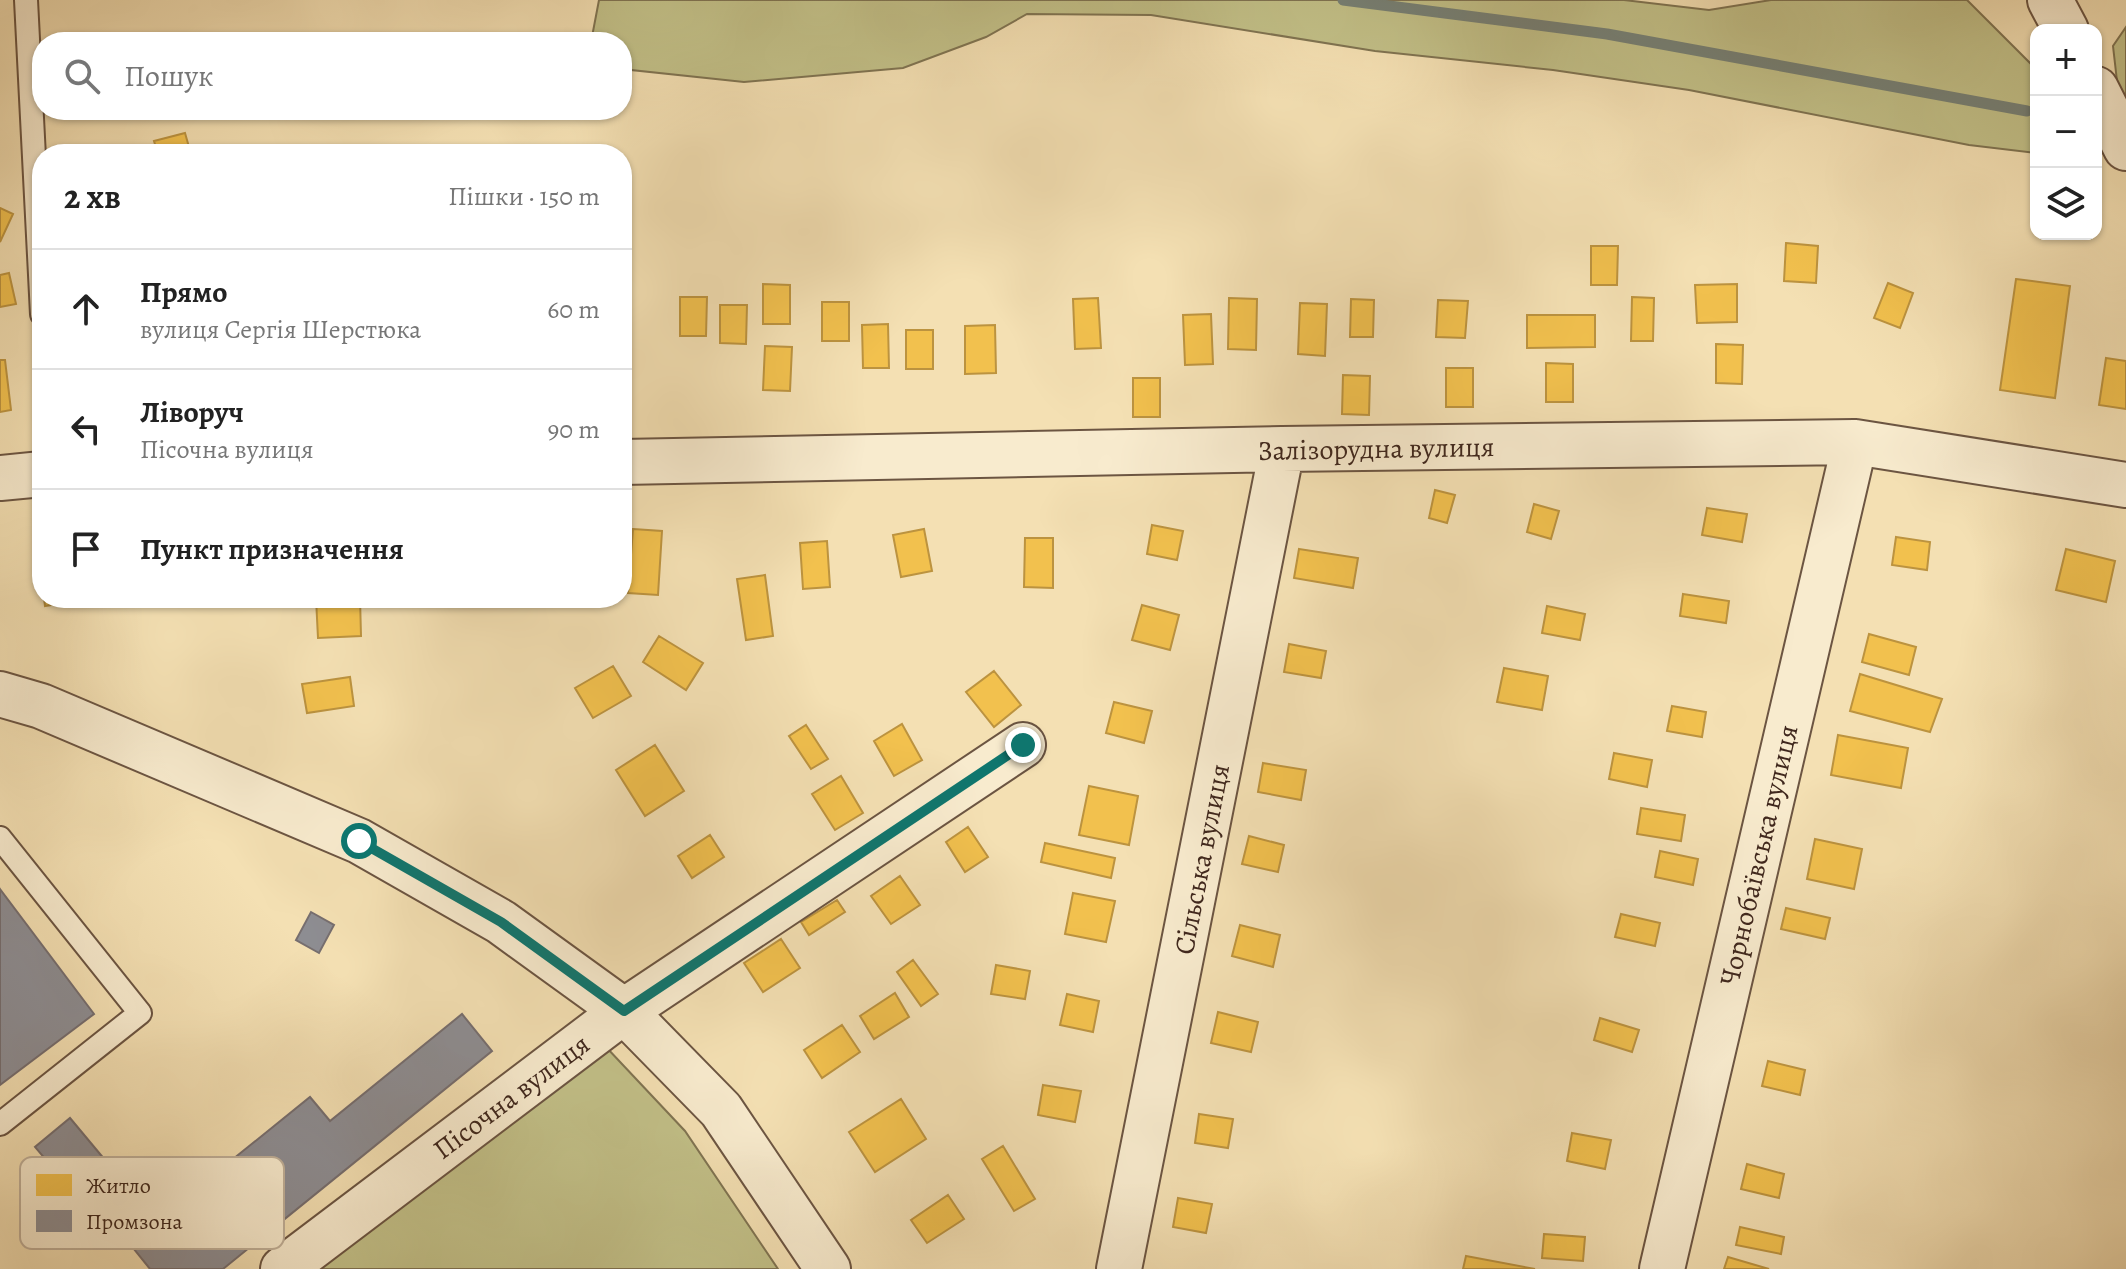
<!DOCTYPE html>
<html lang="uk">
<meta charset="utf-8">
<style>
:root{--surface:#fff;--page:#f2f2f2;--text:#222;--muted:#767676;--line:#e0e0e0}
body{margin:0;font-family:Alegreya,serif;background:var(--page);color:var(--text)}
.controls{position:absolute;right:24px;top:24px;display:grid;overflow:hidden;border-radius:16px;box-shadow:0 2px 6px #0004}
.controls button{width:72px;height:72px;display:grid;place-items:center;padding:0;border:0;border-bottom:2px solid var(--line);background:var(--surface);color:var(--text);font:40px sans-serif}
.stop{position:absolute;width:24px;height:24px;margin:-18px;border:6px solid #0f766e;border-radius:50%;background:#fff}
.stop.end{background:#0f766e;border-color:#fff;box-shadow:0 2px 8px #0008}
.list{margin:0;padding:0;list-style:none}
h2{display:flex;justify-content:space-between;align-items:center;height:104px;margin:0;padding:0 32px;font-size:34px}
h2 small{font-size:26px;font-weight:400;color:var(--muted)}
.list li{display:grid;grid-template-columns:52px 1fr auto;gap:24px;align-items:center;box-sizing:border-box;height:120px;padding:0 32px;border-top:2px solid var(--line)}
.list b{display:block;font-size:30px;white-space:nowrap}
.list p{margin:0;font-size:26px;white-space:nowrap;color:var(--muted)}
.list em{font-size:26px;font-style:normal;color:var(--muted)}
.icon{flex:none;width:44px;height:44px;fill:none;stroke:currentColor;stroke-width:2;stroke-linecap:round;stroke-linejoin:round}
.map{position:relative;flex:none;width:2126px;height:1269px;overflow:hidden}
.search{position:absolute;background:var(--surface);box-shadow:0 2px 6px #0004;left:32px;top:32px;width:600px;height:88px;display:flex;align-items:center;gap:20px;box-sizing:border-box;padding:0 28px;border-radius:32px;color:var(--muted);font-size:30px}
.panel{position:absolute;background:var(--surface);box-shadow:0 2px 6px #0004;left:32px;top:144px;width:600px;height:464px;border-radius:32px}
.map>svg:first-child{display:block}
.green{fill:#c2c088;stroke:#807452;stroke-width:2}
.homes{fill:#f2c14e;stroke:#bc933f;stroke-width:2}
.industry{fill:#8d8d92;stroke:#766e6f;stroke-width:2}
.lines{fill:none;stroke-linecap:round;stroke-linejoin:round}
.stream{stroke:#778176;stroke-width:11}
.service-casing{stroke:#6c5542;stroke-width:26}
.minor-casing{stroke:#6c5542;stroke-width:48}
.service{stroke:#f8ebce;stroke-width:22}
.minor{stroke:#f8ebce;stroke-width:44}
.route{stroke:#0f766e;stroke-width:10}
.labels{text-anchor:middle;stroke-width:8;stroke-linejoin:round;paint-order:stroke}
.street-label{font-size:28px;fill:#3f271d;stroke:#f8ebce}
.key{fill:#f8ebce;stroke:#c0b099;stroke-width:2}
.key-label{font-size:22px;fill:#3f271d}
</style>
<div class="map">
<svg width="2126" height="1269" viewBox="0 0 2126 1269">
<rect width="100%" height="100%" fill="#f4e0b3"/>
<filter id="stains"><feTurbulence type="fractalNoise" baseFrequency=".0025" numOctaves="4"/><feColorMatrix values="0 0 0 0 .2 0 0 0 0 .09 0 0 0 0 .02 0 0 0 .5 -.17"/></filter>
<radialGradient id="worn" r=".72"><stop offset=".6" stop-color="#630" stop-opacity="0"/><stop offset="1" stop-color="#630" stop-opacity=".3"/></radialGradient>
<path class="green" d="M 599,0 L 1624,0 L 1709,10 L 1771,0 L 1967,0 L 2036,69 L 2036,153 L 1969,145 L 1689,90 L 1553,70 L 1375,51 L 1151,15 L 1027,14 L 986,37 L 903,68 L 744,82 L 622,69 L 622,42 L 591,42 Z
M 2126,27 L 2126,99 L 2117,81 L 2113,46 Z
M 606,1047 L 685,1131 L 778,1269 L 307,1269 Z"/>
<path class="homes" d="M 185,133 L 191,154 L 158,154 L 154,141 Z
M 0,208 L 13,214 L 0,242 Z
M 1786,243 L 1818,246 L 1816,283 L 1784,281 Z
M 1591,246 L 1618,246 L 1617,285 L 1591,285 Z
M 9,273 L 16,304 L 0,307 L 0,275 Z
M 2016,279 L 2070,286 L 2055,398 L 2000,390 Z
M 1888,283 L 1913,293 L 1900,328 L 1874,318 Z
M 763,284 L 790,285 L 790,324 L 763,324 Z
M 1737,284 L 1737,322 L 1697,323 L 1695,285 Z
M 680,297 L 707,297 L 706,336 L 680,336 Z
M 1632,297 L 1654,298 L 1653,341 L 1631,341 Z
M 1098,298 L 1101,348 L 1075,349 L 1073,299 Z
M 1229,298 L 1257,299 L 1256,350 L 1228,349 Z
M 1351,299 L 1374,300 L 1373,337 L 1350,337 Z
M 1438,300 L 1468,301 L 1465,338 L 1436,337 Z
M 822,302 L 849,302 L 849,341 L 822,341 Z
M 1300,303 L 1327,304 L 1325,356 L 1298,354 Z
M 720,305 L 747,305 L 746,344 L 720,343 Z
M 1211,314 L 1213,364 L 1185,365 L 1183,315 Z
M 1527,315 L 1595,315 L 1595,347 L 1527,348 Z
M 888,324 L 889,368 L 863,368 L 862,325 Z
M 995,325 L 996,373 L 965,374 L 965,326 Z
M 906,330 L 933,330 L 933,369 L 906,369 Z
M 622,334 L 624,334 L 626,377 L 622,377 Z
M 1716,344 L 1743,345 L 1742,384 L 1716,383 Z
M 765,346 L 792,347 L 790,391 L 763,390 Z
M 2106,358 L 2126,361 L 2126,409 L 2099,405 Z
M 0,360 L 5,360 L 11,410 L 0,412 Z
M 1546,363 L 1573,364 L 1573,402 L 1546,402 Z
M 1446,368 L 1473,368 L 1473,407 L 1446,407 Z
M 1343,375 L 1370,376 L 1369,415 L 1342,414 Z
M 1133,378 L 1160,378 L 1160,417 L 1133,417 Z
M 1435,490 L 1455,495 L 1447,523 L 1429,518 Z
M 1534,504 L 1559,511 L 1551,539 L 1527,532 Z
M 1707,508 L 1747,514 L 1742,542 L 1702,535 Z
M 1152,525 L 1183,531 L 1177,560 L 1147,554 Z
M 633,529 L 662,531 L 658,595 L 628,593 Z
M 924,529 L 932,571 L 901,577 L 893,535 Z
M 1896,537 L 1930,542 L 1927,570 L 1892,565 Z
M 1025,538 L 1053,538 L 1053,588 L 1024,587 Z
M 827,541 L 830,587 L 803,589 L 800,543 Z
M 1299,549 L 1358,558 L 1353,588 L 1294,578 Z
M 2066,549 L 2115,561 L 2106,602 L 2056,590 Z
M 765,575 L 773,636 L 746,640 L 737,579 Z
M 1683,594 L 1729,601 L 1726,623 L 1680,616 Z
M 44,598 L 75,598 L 76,601 L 45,606 Z
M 316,598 L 360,598 L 361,636 L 318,638 Z
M 1142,605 L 1179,615 L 1170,650 L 1132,640 Z
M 1547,606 L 1585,614 L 1580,640 L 1542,633 Z
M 1869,634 L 1916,647 L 1909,675 L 1862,662 Z
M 659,636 L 703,663 L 686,690 L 643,662 Z
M 1289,644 L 1326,651 L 1321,678 L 1284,672 Z
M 613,666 L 631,696 L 593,718 L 575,688 Z
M 1504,668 L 1548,676 L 1542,710 L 1497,702 Z
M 994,671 L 1021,705 L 994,727 L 966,692 Z
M 1860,674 L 1942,699 L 1930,732 L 1850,711 Z
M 350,677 L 354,706 L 307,713 L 302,684 Z
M 1114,702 L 1152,711 L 1144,743 L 1106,733 Z
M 1672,706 L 1706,712 L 1702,737 L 1667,731 Z
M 902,724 L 922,760 L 894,776 L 874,741 Z
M 806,725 L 828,759 L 811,769 L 789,736 Z
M 1838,735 L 1908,748 L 1901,788 L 1831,775 Z
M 655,745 L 684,791 L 645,816 L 616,770 Z
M 1614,753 L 1652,760 L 1647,787 L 1609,779 Z
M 1263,763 L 1306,770 L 1301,800 L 1258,792 Z
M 841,776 L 863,813 L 835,830 L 812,794 Z
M 1089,786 L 1138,796 L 1129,845 L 1079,835 Z
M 1641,808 L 1685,815 L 1681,841 L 1637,834 Z
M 968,827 L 988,857 L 965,872 L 946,842 Z
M 710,835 L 724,857 L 692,878 L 678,856 Z
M 1249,836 L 1284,845 L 1278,872 L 1242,864 Z
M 1815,839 L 1862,849 L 1854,889 L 1807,879 Z
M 1045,843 L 1115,858 L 1111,878 L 1041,862 Z
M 1660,851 L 1698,859 L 1693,885 L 1655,877 Z
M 900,876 L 920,905 L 891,924 L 871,896 Z
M 1073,893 L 1115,901 L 1106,942 L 1065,934 Z
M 837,900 L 845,912 L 809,935 L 801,922 Z
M 1786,908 L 1830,918 L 1825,939 L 1781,929 Z
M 1621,914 L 1660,923 L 1655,946 L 1615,937 Z
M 1240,925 L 1280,935 L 1273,967 L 1232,956 Z
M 781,939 L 800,968 L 763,992 L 744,963 Z
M 913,960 L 938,994 L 921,1006 L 897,972 Z
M 996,965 L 1030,971 L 1025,999 L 991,994 Z
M 895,993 L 909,1017 L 874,1039 L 860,1016 Z
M 1067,994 L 1099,1001 L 1093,1032 L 1060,1025 Z
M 1218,1012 L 1258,1022 L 1251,1052 L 1211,1043 Z
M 1600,1018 L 1639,1030 L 1632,1052 L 1594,1040 Z
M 842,1025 L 860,1052 L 822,1078 L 804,1050 Z
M 1768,1061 L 1805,1070 L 1800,1095 L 1762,1086 Z
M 1043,1085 L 1081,1091 L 1075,1122 L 1038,1115 Z
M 901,1099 L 926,1139 L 875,1172 L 849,1132 Z
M 1199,1114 L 1233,1119 L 1228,1148 L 1195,1143 Z
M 1572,1133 L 1611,1140 L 1605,1169 L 1567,1161 Z
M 1003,1146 L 1035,1199 L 1014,1211 L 982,1159 Z
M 1747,1164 L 1784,1174 L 1779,1198 L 1741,1189 Z
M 948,1195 L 964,1219 L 927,1243 L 911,1220 Z
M 1178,1198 L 1212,1204 L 1206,1233 L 1173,1227 Z
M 1740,1227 L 1784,1237 L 1781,1254 L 1736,1245 Z
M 1544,1234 L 1585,1237 L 1583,1261 L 1542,1258 Z
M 1466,1256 L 1535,1269 L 1463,1269 Z
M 1728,1257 L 1769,1269 L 1724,1269 Z"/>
<path class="industry" d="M 0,889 L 94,1014 L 0,1085 Z
M 311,912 L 334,925 L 319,953 L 296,940 Z
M 462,1014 L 492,1051 L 223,1269 L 150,1269 L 129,1243 L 310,1097 L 330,1121 Z
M 70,1118 L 140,1202 L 106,1231 L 35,1147 Z"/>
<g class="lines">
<path class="stream" d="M 1343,0 L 1607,34 L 2027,111"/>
<defs>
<path id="service" d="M 26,0 L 42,314
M 0,838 L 140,1013 L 0,1124"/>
<path id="minor" d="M 2050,0 L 2066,30
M 2096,89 L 2126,148
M 622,462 L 1282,449 L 1855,442 L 2126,485
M 0,478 L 42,474
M 0,694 L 41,706 L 359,841 L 501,922 L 624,1011 L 721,1110 L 828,1269
M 283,1269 L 624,1011 L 1023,745
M 1119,1269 L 1282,449
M 1662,1269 L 1855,442"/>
</defs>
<use href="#service" class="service-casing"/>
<use href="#minor" class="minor-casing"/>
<use href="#service" class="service"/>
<use href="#minor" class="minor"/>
</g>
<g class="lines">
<path class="route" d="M 359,841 L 501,922 L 624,1011 L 1023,745"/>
</g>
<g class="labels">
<g class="street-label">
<text transform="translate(1376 448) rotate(-1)" y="10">Залізорудна вулиця</text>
<text transform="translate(1758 855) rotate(-77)" y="10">Чорнобаївська вулиця</text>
<text transform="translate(1201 859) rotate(-79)" y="10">Сільська вулиця</text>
<text transform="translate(511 1096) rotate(-37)" y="10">Пісочна вулиця</text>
</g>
</g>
<rect x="20" y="1157" width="264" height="92" rx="12" class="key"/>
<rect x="36" y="1174" width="36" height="22" fill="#f2c14e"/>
<rect x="36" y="1210" width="36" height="22" fill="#8d8d92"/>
<g class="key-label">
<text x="86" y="1193">Житло</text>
<text x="86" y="1229">Промзона</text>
</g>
<rect width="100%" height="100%" filter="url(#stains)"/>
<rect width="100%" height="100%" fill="url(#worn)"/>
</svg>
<div class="controls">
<button>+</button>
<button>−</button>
<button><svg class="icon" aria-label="layers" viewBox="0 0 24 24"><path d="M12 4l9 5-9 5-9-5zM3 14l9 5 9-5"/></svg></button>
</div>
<div class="stop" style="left:359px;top:841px"></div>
<div class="stop end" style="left:1023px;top:745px"></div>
<div class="search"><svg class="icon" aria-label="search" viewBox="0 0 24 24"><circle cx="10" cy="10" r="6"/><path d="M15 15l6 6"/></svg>Пошук</div>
<section class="panel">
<h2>2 хв<small>Пішки · 150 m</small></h2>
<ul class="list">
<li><svg class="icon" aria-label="ahead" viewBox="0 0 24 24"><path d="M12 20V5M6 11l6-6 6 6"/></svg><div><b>Прямо</b><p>вулиця Сергія Шерстюка</p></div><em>60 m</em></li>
<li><svg class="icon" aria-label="left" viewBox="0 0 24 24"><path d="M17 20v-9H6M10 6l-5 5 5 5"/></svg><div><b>Ліворуч</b><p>Пісочна вулиця</p></div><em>90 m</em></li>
<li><svg class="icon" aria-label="arrive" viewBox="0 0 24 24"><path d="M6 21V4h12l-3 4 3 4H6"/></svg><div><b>Пункт призначення</b></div></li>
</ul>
</section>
</div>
